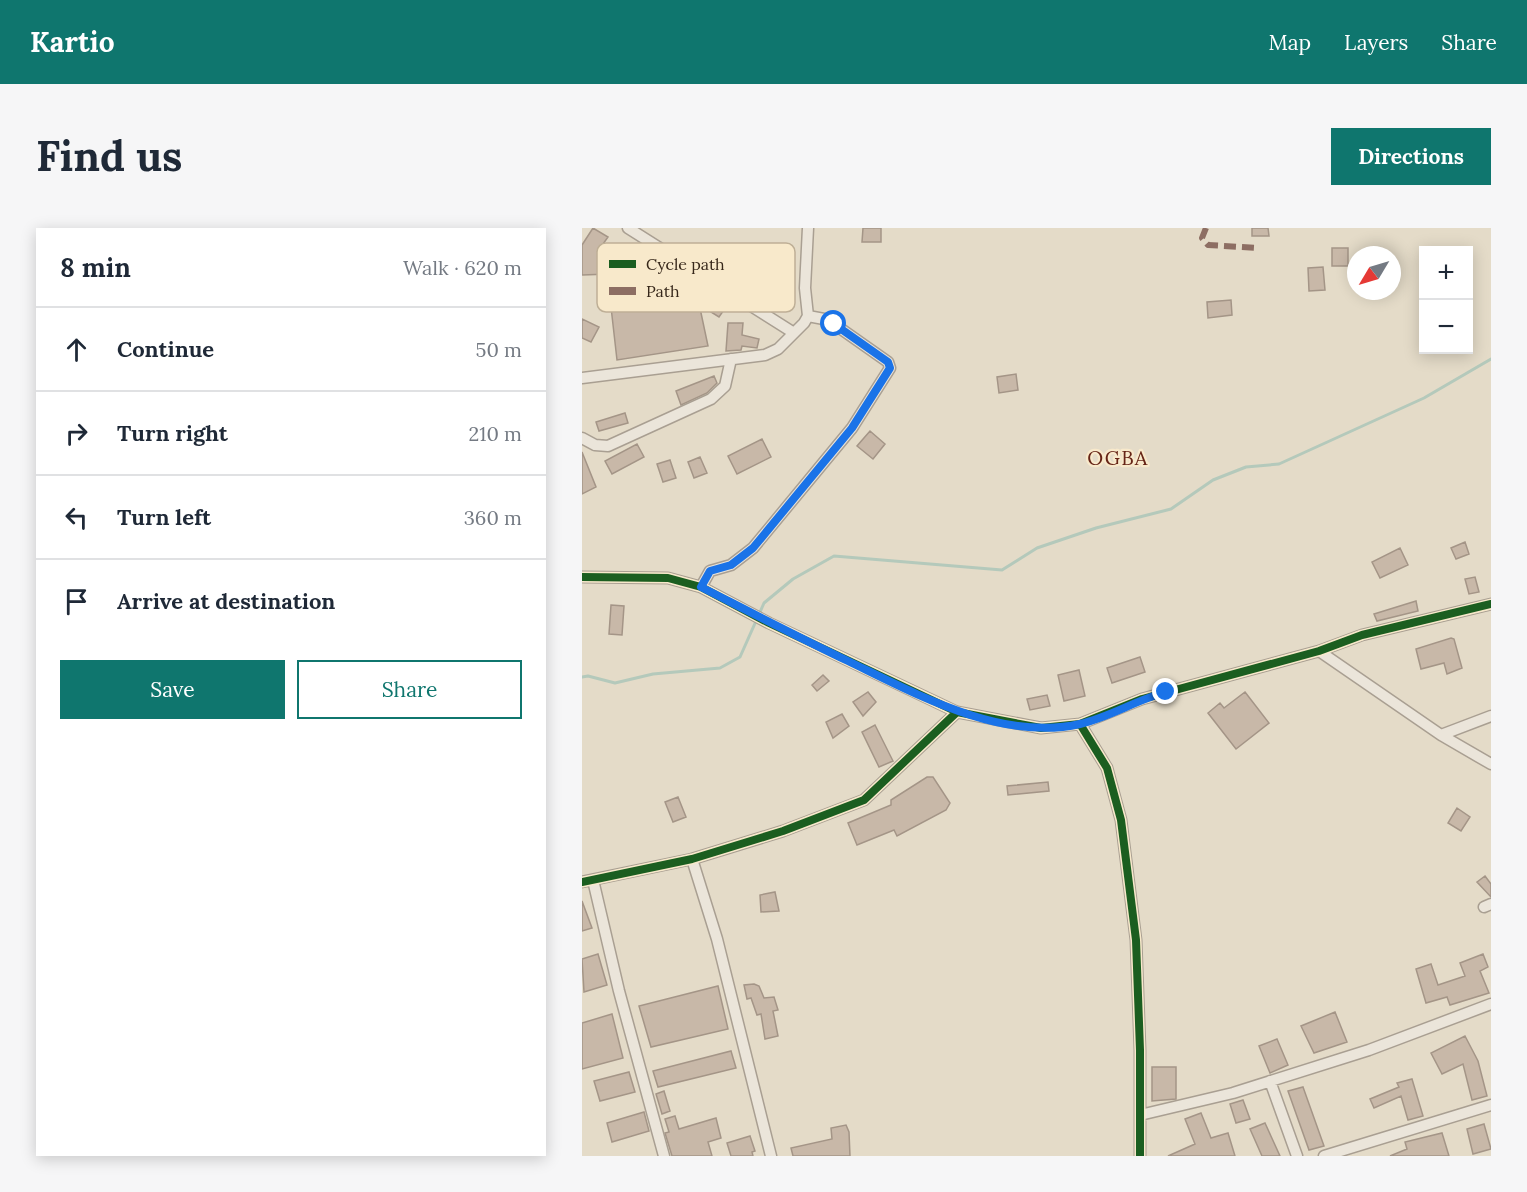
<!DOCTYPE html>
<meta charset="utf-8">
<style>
:root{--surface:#fff;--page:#f6f6f7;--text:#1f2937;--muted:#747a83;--line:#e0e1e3;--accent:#0f766e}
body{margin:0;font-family:Lora,serif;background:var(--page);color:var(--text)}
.controls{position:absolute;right:18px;top:18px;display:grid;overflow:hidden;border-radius:0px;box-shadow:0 3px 15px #0003}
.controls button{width:54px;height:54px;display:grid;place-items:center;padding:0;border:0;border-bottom:2px solid var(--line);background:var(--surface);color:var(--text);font:30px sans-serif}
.compass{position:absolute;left:765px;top:18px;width:54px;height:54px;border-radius:50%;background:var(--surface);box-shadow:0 3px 15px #0003;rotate:232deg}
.stop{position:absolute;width:18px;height:18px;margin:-14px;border:4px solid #1a73e8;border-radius:50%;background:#fff}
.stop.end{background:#1a73e8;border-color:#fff;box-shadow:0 2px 6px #0008}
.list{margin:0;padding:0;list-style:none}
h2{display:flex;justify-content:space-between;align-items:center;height:78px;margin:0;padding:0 24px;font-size:26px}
h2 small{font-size:20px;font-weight:400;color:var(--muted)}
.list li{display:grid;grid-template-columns:39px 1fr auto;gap:18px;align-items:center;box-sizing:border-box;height:84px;padding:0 24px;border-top:2px solid var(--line)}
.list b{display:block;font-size:22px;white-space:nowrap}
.list em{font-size:20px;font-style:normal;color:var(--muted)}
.actions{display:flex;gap:12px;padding:18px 24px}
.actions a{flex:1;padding:14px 0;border:2px solid var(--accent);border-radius:0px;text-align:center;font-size:21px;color:var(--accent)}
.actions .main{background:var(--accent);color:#fff}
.icon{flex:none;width:33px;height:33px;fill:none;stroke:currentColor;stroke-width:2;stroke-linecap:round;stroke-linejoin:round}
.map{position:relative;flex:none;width:909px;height:928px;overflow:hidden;border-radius:0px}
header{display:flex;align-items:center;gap:36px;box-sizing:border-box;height:84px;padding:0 30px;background:var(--accent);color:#fff}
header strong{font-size:28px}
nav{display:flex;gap:33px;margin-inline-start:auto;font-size:21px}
.intro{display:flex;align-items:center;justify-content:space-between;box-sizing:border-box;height:144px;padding:0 36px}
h1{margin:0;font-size:42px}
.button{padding:15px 27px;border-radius:0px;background:var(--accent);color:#fff;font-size:21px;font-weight:700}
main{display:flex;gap:36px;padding:0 36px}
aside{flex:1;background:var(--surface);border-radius:0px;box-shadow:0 3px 15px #0003}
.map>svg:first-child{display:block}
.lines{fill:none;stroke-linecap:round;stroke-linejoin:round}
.stream{stroke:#b4c9bb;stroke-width:3}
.building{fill:#c8b8a8;stroke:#a49587;stroke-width:1.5}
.minor-casing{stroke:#a99f92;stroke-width:13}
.minor{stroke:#ebe5da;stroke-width:10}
.quiet{stroke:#8d6e63;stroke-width:6;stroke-dasharray:12 6;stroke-linecap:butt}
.cycleway-casing{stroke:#f8e9cb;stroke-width:11}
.cycleway{stroke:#1b5e20;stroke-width:8}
.route{stroke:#1a73e8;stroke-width:8}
.labels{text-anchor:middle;stroke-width:4.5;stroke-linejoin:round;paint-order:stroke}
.quarter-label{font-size:20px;letter-spacing:1.5px;fill:#662416;stroke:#f8e9cb}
.key{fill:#f8e9cb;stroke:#beaf96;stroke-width:1.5}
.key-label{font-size:16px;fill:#36271a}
</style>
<header>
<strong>Kartio</strong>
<nav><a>Map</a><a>Layers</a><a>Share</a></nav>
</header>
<div class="intro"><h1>Find us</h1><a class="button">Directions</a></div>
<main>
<aside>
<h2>8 min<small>Walk · 620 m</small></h2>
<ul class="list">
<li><svg class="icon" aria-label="ahead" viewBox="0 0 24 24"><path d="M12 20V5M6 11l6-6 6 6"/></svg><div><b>Continue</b></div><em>50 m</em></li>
<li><svg class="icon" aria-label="right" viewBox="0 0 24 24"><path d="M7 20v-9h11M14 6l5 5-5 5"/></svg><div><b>Turn right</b></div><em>210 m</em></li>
<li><svg class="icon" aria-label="left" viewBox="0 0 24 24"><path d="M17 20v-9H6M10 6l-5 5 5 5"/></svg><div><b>Turn left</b></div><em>360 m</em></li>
<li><svg class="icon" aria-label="arrive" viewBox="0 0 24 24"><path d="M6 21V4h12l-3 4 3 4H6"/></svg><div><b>Arrive at destination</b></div></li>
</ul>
<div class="actions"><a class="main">Save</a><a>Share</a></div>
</aside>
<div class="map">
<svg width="909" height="928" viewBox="0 0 909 928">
<rect width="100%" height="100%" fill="#e4dbc8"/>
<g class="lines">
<path class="stream" d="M 0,449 L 6,448 L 33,455 L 71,446 L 138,440 L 158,429 L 182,375 L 211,351 L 252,328 L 420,342 L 455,320 L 514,300 L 589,281 L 631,252 L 664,239 L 697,236 L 842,170 L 909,131"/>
</g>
<path class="building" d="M 11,0 L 26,9 L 16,23 L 26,23 L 27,46 L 0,47 L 0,17 Z
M 281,0 L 299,0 L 299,14 L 280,14 Z
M 670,0 L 686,0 L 687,8 L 670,8 Z
M 750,20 L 766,20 L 766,38 L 750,38 Z
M 741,39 L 743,62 L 727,63 L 726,40 Z
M 115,66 L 126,118 L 35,132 L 29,79 Z
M 649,72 L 650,87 L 626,90 L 625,74 Z
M 136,74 L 144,79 L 137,89 L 129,84 Z
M 0,91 L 17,99 L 9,114 L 0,110 Z
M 146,95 L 161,95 L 160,107 L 177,111 L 175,120 L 160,118 L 159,122 L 144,123 Z
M 434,146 L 436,162 L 417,165 L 415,149 Z
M 132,148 L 135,155 L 125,165 L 99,177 L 94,163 Z
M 43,185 L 46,195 L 17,203 L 14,194 Z
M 288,203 L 303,216 L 291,231 L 275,218 Z
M 180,211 L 189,229 L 155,246 L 146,228 Z
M 55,216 L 62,229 L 30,246 L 23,233 Z
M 0,224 L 14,259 L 0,266 Z
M 118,229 L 125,245 L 112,250 L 106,234 Z
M 88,232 L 94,250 L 81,254 L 75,236 Z
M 883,314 L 887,326 L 874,331 L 869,320 Z
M 818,320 L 826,337 L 798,350 L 790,334 Z
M 893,349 L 897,364 L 887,366 L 883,351 Z
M 834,373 L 836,383 L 795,393 L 792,386 Z
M 29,377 L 42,378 L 40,407 L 27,406 Z
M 869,410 L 872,411 L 880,440 L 865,446 L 862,435 L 839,441 L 834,421 Z
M 558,429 L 563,444 L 530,455 L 525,440 Z
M 497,442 L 503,468 L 482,473 L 476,447 Z
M 241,447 L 247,453 L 235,463 L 230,457 Z
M 286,464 L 294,474 L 281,488 L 271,474 Z
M 663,464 L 687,495 L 654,521 L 626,485 L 638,475 L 642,480 Z
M 465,467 L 468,478 L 448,482 L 445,471 Z
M 260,486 L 267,498 L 251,510 L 244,494 Z
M 293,497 L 311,533 L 297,539 L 280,504 Z
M 345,549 L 351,549 L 368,575 L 364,582 L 315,608 L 312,602 L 275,617 L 266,595 L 309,577 L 309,572 Z
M 466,554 L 467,563 L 426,567 L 425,558 Z
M 96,569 L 104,589 L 91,594 L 83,574 Z
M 875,580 L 888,589 L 879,603 L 866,595 Z
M 903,648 L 909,656 L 909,669 L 895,654 Z
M 193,664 L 197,683 L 179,684 L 178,667 Z
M 0,673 L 10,700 L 0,703 Z
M 16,726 L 25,757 L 2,764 L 0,731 Z
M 901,726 L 906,739 L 898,743 L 907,765 L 868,777 L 865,769 L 844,775 L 834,741 L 849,736 L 856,757 L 883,748 L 878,735 Z
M 172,756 L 177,758 L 182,770 L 192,769 L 196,782 L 191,783 L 196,808 L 183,811 L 179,786 L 175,787 L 169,770 L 165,771 L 162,757 Z
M 136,758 L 146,801 L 69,819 L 57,778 Z
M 753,784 L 765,814 L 732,825 L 719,798 Z
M 30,786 L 41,830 L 0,841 L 0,795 Z
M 883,808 L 896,833 L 905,868 L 890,872 L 881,836 L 860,846 L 849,825 Z
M 695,811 L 706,837 L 688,845 L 677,818 Z
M 149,823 L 154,840 L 76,859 L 71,843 Z
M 570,839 L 594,839 L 594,871 L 570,873 Z
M 47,844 L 53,864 L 18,873 L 12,853 Z
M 830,851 L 841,888 L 826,892 L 819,868 L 792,880 L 788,871 L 817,859 L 815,855 Z
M 721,859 L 742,918 L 727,922 L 706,863 Z
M 82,863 L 88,883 L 80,886 L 74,866 Z
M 661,872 L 668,891 L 654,895 L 648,876 Z
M 62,884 L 67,903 L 30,914 L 25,895 Z
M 619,885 L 629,910 L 646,905 L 653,928 L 586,928 L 613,916 L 603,891 Z
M 93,888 L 97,901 L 134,890 L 139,910 L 126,914 L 130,928 L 90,928 L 83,905 L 87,904 L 83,891 Z
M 683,895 L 698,928 L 680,928 L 668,901 Z
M 902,896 L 909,921 L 891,926 L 885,901 Z
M 264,897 L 267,904 L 268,928 L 211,928 L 209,920 L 250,911 L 249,900 Z
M 860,905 L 867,928 L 808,928 L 825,921 L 823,914 Z
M 168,908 L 173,923 L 170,924 L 171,928 L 149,928 L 145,915 Z"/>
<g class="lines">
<defs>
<path id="minor" d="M 46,0 L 212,105
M 0,150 L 183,127 L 196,121 L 222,95 L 226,88 L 223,60 L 226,0
M 0,210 L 13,217 L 26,218 L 129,171 L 143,158 L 149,131
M 0,349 L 86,350 L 119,359 L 187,395 L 375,484 L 459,500 L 498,496 L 560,471 L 737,423 L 780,407 L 909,376
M 119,359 L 128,343 L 149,337 L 171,320 L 270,200 L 308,140 L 306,134 L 252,96 L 242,91 L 226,88
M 737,423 L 859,507 L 909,536
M 498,496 L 525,540 L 539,592 L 554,712 L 558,822 L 558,928
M 859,507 L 909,488
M 110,631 L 135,711 L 189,928
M 11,652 L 37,763 L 82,928
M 0,654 L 110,631 L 201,603 L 282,572 L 375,484
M 902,679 L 909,676
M 688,853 L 715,928
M 558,887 L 651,865 L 787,822 L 909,776
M 742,928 L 909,877"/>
</defs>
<use href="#minor" class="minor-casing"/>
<use href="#minor" class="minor"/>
<path class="quiet" d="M 624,0 L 620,10 L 626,17 L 676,20"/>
<defs>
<path id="cycleway" d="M 0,349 L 86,350 L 119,359 L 187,395 L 375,484 L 459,500 L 498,496 L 560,471 L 737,423 L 780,407 L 909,376
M 498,496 L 525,540 L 539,592 L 554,712 L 558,822 L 558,928
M 0,654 L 110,631 L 201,603 L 282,572 L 375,484"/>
</defs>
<use href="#cycleway" class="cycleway-casing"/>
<use href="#cycleway" class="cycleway"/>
</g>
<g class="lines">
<path class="route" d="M 252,96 L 306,134 L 308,140 L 270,200 L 171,320 L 149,337 L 128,343 L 119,359 C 168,384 216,409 266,433 C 334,466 420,514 498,496 C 528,489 554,472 584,464"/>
</g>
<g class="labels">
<g class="quarter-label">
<text x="536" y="237">OGBA</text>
</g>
</g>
<rect x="15" y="15" width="198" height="69" rx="9" class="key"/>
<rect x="27" y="32" width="27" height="8" fill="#1b5e20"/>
<rect x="27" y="59" width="27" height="8" fill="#8d6e63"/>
<g class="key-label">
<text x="64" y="42">Cycle path</text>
<text x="64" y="69">Path</text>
</g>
</svg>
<div class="controls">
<button>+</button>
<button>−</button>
</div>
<svg class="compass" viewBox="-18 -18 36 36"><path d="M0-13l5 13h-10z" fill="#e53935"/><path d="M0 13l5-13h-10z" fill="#747a83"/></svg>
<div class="stop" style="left:252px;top:96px"></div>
<div class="stop end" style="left:584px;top:464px"></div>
</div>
</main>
